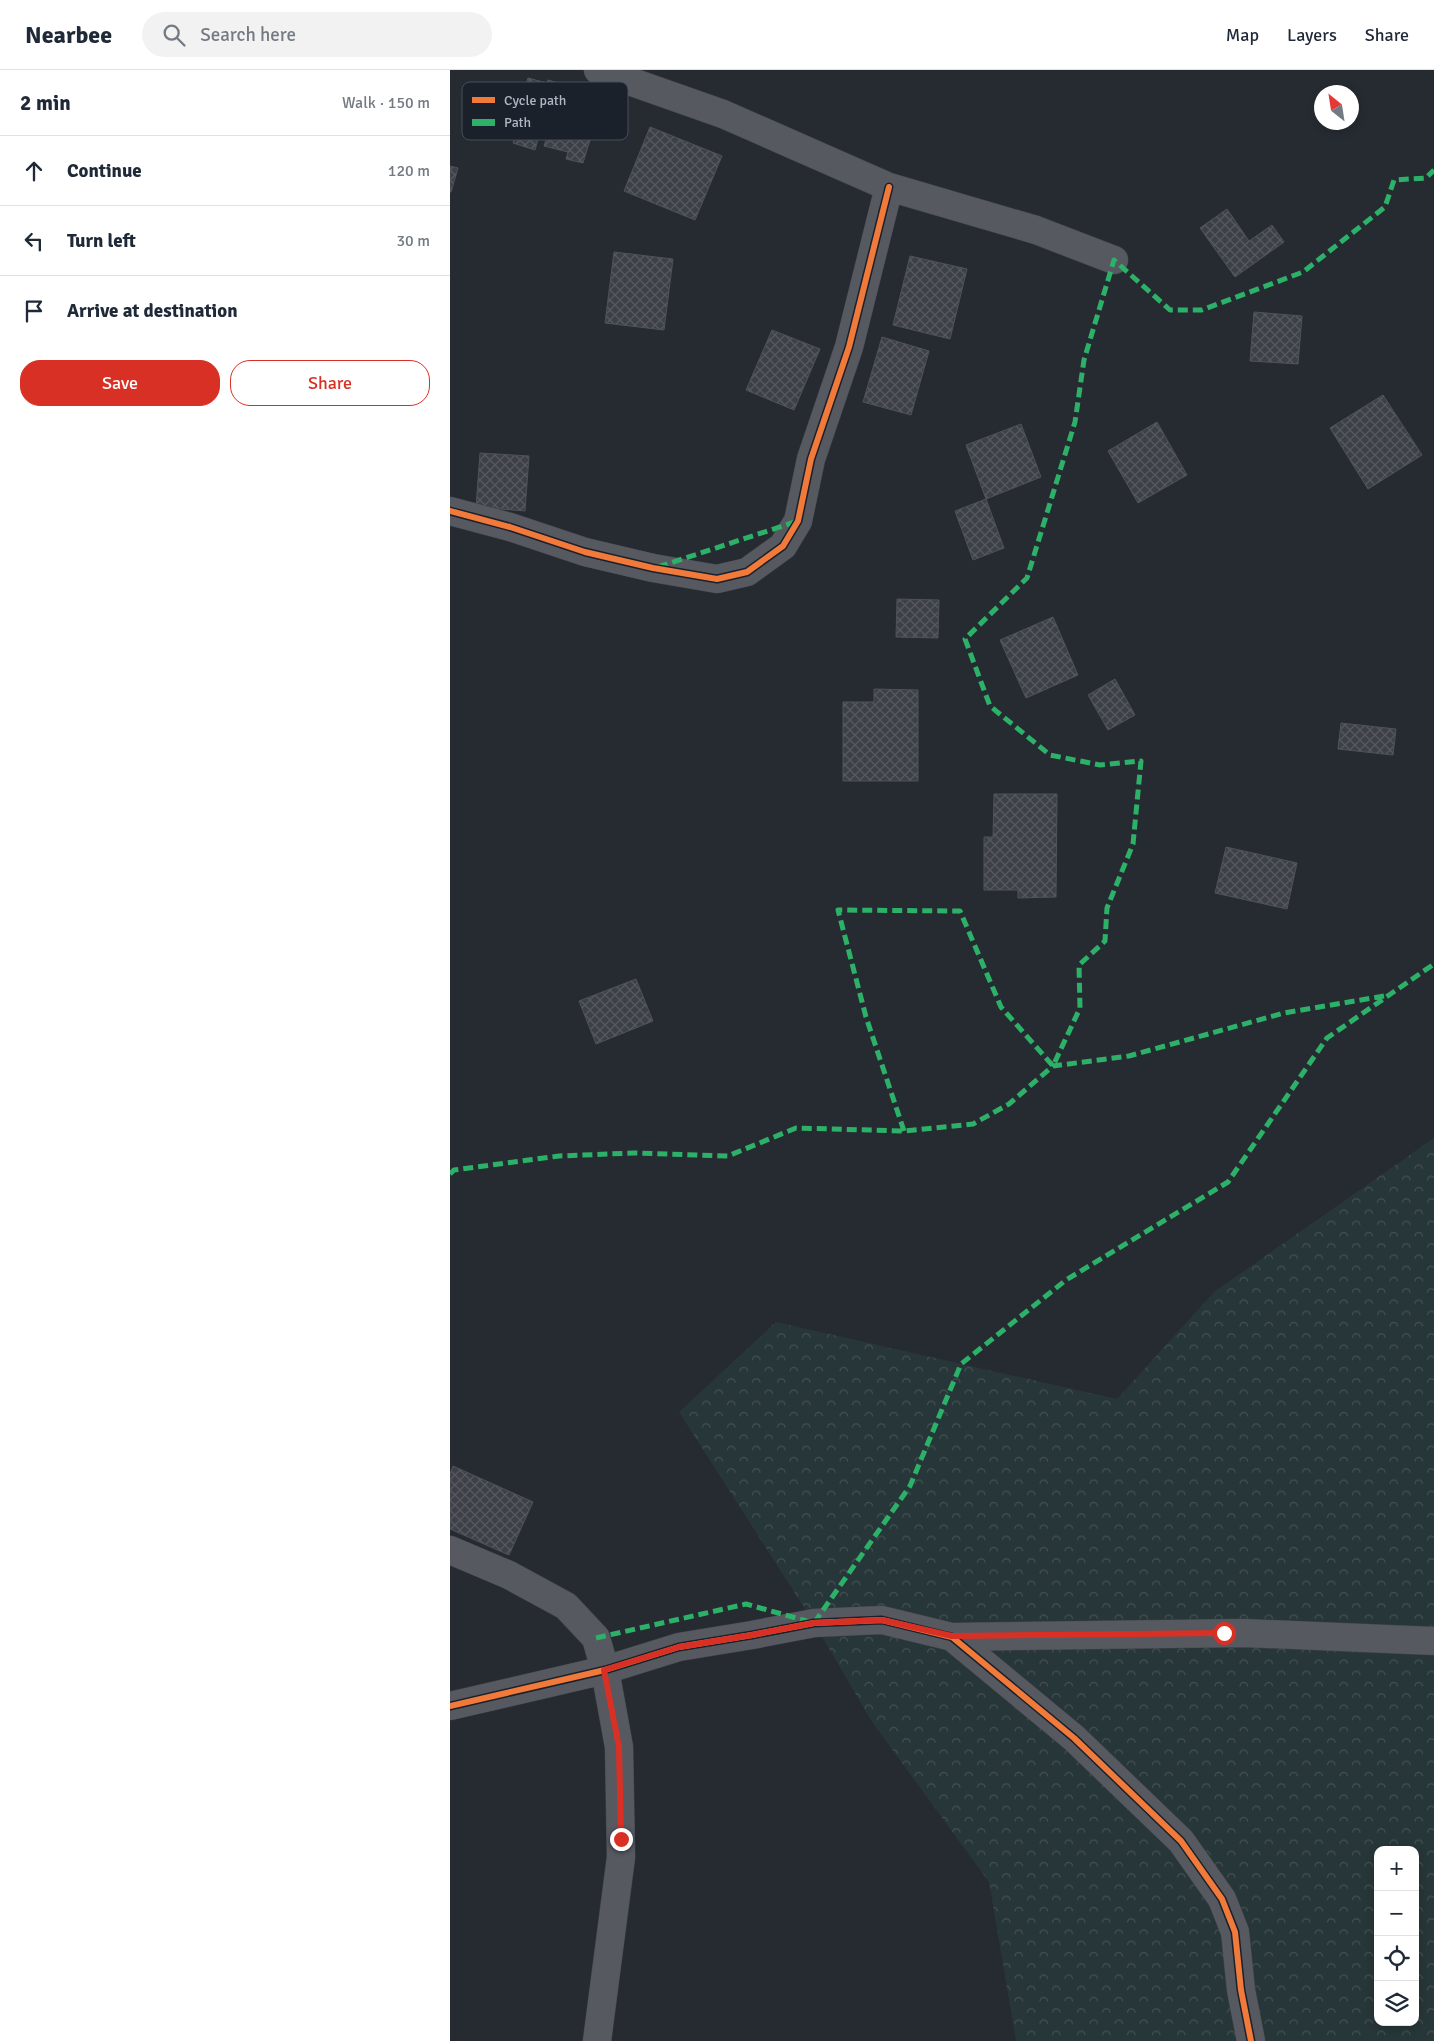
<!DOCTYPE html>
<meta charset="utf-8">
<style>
:root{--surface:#fff;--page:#f2f2f3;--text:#1f2937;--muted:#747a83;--line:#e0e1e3;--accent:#d93025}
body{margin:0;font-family:Signika,sans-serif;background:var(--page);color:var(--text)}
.controls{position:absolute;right:15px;bottom:15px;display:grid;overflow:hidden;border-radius:10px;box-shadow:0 2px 8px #0003}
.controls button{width:45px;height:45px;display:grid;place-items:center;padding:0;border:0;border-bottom:1px solid var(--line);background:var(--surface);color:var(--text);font:25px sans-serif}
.compass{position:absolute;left:864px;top:15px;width:45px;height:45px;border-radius:50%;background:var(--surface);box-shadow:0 2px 8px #0003;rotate:330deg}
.stop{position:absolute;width:15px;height:15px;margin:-11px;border:4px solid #d93025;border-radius:50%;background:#fff}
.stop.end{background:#d93025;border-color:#fff;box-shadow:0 1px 5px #0008}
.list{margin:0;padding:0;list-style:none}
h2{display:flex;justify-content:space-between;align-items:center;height:65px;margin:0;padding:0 20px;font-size:21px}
h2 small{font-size:16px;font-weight:400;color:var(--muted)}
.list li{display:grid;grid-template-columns:32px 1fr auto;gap:15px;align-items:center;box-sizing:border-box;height:70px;padding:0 20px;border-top:1px solid var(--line)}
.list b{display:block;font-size:19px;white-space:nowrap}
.list em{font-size:16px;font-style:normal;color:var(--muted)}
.actions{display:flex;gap:10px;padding:15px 20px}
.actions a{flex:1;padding:11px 0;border:1px solid var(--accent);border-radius:20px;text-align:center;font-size:18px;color:var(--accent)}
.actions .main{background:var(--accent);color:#fff}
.icon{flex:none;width:28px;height:28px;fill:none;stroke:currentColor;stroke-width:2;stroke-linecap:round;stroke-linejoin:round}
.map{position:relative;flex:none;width:984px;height:1971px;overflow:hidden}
header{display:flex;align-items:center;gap:30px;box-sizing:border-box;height:70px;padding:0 25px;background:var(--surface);border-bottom:1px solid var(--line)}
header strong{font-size:24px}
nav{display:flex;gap:28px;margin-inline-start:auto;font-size:18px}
.search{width:350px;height:45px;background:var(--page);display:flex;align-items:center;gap:12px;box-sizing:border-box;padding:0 18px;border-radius:28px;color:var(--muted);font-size:19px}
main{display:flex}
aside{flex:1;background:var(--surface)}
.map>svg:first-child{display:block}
.forest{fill:url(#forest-crowns);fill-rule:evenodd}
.building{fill:url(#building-cross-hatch);stroke:#4e5259}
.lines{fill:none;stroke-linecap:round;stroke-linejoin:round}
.minor-casing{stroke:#42454a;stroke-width:29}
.minor{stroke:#565960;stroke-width:28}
.quiet{stroke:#2db169;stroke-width:5;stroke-dasharray:10 5;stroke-linecap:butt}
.cycleway-casing{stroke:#1b212b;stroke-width:9}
.cycleway{stroke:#f17a3a;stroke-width:6}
.route{stroke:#d93025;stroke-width:6}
.key{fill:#1b212b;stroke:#484e59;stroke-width:1}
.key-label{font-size:14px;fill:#b0b6c3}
</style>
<header>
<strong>Nearbee</strong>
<div class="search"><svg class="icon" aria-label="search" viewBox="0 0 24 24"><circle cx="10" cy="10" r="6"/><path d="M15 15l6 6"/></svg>Search here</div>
<nav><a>Map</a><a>Layers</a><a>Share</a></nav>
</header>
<main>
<aside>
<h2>2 min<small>Walk · 150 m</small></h2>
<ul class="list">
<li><svg class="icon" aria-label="ahead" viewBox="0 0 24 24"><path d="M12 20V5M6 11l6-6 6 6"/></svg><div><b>Continue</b></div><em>120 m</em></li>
<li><svg class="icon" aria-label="left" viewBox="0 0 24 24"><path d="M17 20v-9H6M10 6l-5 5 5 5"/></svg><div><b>Turn left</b></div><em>30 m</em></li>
<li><svg class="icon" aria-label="arrive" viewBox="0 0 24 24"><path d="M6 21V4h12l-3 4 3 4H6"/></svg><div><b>Arrive at destination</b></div></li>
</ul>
<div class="actions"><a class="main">Save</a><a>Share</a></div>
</aside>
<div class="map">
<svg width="984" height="1971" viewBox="0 0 984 1971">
<defs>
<pattern id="forest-crowns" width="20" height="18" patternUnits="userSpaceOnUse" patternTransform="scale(1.25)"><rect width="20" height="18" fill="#273638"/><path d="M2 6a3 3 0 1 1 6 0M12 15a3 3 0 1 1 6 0" fill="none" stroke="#445153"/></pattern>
<pattern id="building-cross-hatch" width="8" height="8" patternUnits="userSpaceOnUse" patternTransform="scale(1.25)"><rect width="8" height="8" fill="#3d4147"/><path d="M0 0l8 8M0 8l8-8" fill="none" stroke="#565a60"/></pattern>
</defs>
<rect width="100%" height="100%" fill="#262b32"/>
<path class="forest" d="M 984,1068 L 984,1971 L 566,1971 L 539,1812 L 422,1652 L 364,1553 L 229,1342 L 326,1252 L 667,1329 L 764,1222 ZM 928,1780 L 965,1780 L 965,1952 L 928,1952 Z"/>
<path class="building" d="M 78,8 L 97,13 L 98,10 L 131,19 L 129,28 L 147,33 L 140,57 L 132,55 L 129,67 L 140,70 L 133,93 L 116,89 L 118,82 L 94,76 L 98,64 L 90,62 L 85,80 L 63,73 L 69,53 L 74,54 L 81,26 L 73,24 Z
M 200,57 L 272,86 L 245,150 L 174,121 Z
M 0,96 L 8,98 L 1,122 L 0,122 Z
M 777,139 L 799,171 L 822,155 L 834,172 L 785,207 L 750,158 Z
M 164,182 L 223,189 L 214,260 L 155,253 Z
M 460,186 L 517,199 L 500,269 L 443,255 Z
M 804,242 L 852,246 L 848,294 L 800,291 Z
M 322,260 L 370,279 L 344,340 L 296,320 Z
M 432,267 L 479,281 L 461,345 L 413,332 Z
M 933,325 L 972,385 L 918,419 L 880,358 Z
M 707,352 L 737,405 L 688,433 L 658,381 Z
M 571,354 L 591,407 L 536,429 L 516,375 Z
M 30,383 L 79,386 L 75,441 L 26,437 Z
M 536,429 L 554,478 L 523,490 L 505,441 Z
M 447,529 L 489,530 L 488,568 L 446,567 Z
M 603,547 L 628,605 L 576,628 L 550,570 Z
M 665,609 L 685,645 L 658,660 L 638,625 Z
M 424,619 L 468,620 L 468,711 L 393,711 L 393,632 L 424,632 Z
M 891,653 L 946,659 L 943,685 L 888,679 Z
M 544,724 L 607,724 L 606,827 L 568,828 L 568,820 L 534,820 L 534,767 L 543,767 Z
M 776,777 L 847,793 L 837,839 L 765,823 Z
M 186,909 L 203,951 L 146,974 L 129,931 Z
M 3,1396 L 83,1432 L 59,1485 L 0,1459 L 0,1404 Z"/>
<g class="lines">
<defs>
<path id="minor" d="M 148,0 L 273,44 L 439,117 L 586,160 L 664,190
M 0,441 L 60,457 L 135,482 L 203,498 L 267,509 L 297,502 L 333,476 L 348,451 L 361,389 L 399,277 L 439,117
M 0,1480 L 59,1505 L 116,1536 L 146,1568 L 155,1600 L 169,1677 L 171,1787 L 147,1971
M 502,1567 L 794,1563 L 984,1571
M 0,1636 L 155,1600 L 229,1577 L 302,1565 L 364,1553 L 432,1550 L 502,1567 L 624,1668 L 731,1771 L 772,1829 L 785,1862 L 791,1920 L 801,1971"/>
</defs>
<use href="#minor" class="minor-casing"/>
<use href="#minor" class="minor"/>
<path class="quiet" d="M 208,497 L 348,451
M 454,1061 L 416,947 L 388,840 L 510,841 L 551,937 L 603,996 L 630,938 L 629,895 L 655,871 L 657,838 L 683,774 L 691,691 L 650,695 L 600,685 L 540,636 L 515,569 L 577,508 L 625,352 L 634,290 L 664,190 L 720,240 L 752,240 L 853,202 L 935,137 L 944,110 L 976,108 L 984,100
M 0,1104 L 4,1100 L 109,1086 L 184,1083 L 278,1086 L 346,1058 L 454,1061 L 523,1054 L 559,1034 L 603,996 L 679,986 L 834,943 L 934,926
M 146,1568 L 296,1534 L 364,1553 L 460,1416 L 511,1294 L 616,1210 L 778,1112 L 877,968 L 984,894"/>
<defs>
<path id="cycleway" d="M 0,441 L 60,457 L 135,482 L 203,498 L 267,509 L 297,502 L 333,476 L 348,451 L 361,389 L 399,277 L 439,117
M 0,1636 L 155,1600 L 229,1577 L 302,1565 L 364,1553 L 432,1550 L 502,1567 L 624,1668 L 731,1771 L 772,1829 L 785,1862 L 791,1920 L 801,1971"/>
</defs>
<use href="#cycleway" class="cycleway-casing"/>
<use href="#cycleway" class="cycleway"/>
</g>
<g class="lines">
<path class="route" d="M 171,1769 L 169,1677 L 154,1600 L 229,1577 L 302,1565 L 364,1553 L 432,1550 L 502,1566 L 774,1563"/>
</g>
<rect x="12" y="12" width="166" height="58" rx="8" class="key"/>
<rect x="22" y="27" width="23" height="6" fill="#f17a3a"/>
<rect x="22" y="49" width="23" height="7" fill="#2db169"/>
<g class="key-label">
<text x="54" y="35">Cycle path</text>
<text x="54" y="57">Path</text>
</g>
</svg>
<div class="controls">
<button>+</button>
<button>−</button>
<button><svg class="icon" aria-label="locate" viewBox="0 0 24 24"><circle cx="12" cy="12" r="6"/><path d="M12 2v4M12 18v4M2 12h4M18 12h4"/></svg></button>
<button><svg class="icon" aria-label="layers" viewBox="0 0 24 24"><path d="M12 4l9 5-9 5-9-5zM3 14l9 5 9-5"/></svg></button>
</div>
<svg class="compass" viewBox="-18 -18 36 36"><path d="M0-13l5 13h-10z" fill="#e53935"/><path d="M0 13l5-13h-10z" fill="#747a83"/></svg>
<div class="stop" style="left:774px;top:1563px"></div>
<div class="stop end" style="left:171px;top:1769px"></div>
</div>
</main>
